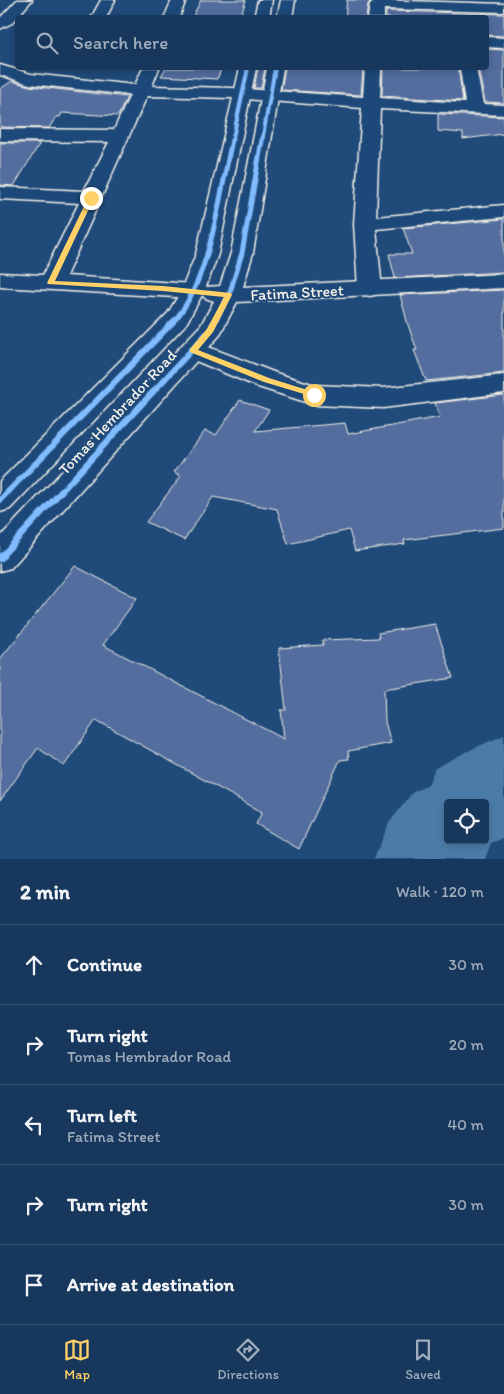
<!DOCTYPE html>
<meta charset="utf-8">
<style>
:root{--surface:#17385c;--page:#203f62;--text:#f1f3f6;--muted:#9eacbb;--line:#365272;--accent:#ffd166}
body{margin:0;font-family:Itim,sans-serif;background:var(--page);color:var(--text)}
.controls{position:absolute;right:15px;bottom:15px;display:grid;overflow:hidden;border-radius:5px;box-shadow:0 2px 8px #0003}
.controls button{width:45px;height:45px;display:grid;place-items:center;padding:0;border:0;border-bottom:1px solid var(--line);background:var(--surface);color:var(--text);font:25px sans-serif}
.stop{position:absolute;width:15px;height:15px;margin:-11px;border:4px solid #ffd166;border-radius:50%;background:#fff}
.stop.end{background:#ffd166;border-color:#fff;box-shadow:0 1px 5px #0008}
.list{margin:0;padding:0;list-style:none}
h2{display:flex;justify-content:space-between;align-items:center;height:65px;margin:0;padding:0 20px;font-size:21px}
h2 small{font-size:16px;font-weight:400;color:var(--muted)}
.list li{display:grid;grid-template-columns:32px 1fr auto;gap:15px;align-items:center;box-sizing:border-box;height:80px;padding:0 20px;border-top:1px solid var(--line)}
.list b{display:block;font-size:19px;white-space:nowrap}
.list p{margin:0;font-size:16px;white-space:nowrap;color:var(--muted)}
.list em{font-size:16px;font-style:normal;color:var(--muted)}
.icon{flex:none;width:28px;height:28px;fill:none;stroke:currentColor;stroke-width:2;stroke-linecap:round;stroke-linejoin:round}
.map{position:relative;flex:none;width:504px;height:859px;overflow:hidden}
.search{position:absolute;background:var(--surface);box-shadow:0 2px 8px #0003;left:15px;right:15px;top:15px;height:55px;display:flex;align-items:center;gap:12px;box-sizing:border-box;padding:0 18px;border-radius:5px;color:var(--muted);font-size:19px}
.sheet{height:465px;background:var(--surface)}
nav{display:flex;justify-content:space-around;align-items:center;box-sizing:border-box;height:70px;border-top:1px solid var(--line);background:var(--surface);font-size:14px;color:var(--muted)}
nav a{display:grid;justify-items:center;gap:2px}
nav .on{color:var(--accent)}
.map>svg:first-child{display:block}
.lines{fill:none;stroke-linecap:round;stroke-linejoin:round}
.river{fill:#4b7ba8;fill-rule:evenodd}
.building{fill:#536d9e;stroke:#f4f1e8}
.street-casing{stroke:#f4f1e8;stroke-width:3}
.secondary-casing{stroke:#f4f1e8;stroke-width:3}
.street{fill:#1f4a7a;fill-rule:evenodd}
.secondary{fill:#1f4a7a;fill-rule:evenodd}
.cycleway-far3-casing{stroke:#1f4a7a;stroke-width:5.5}
.cycleway-far2-casing{stroke:#1f4a7a;stroke-width:8}
.cycleway-far1-casing{stroke:#1f4a7a;stroke-width:9}
.cycleway-casing{stroke:#1f4a7a;stroke-width:11}
.cycleway-far3{stroke:#80bcff;stroke-width:4}
.cycleway-far2{stroke:#80bcff;stroke-width:5}
.cycleway-far1{stroke:#80bcff;stroke-width:6}
.cycleway{stroke:#80bcff;stroke-width:8}
.route{fill:#ffd166}
.labels{text-anchor:middle;stroke-width:4;stroke-linejoin:round;paint-order:stroke}
.street-label{font-size:16px;fill:#f4f1e8;stroke:#1f4a7a}
</style>
<div class="map">
<svg width="504" height="859" viewBox="0 0 504 859">
<rect width="100%" height="100%" fill="#1f4a7a"/>
<filter id="ink" filterUnits="userSpaceOnUse"><feTurbulence type="fractalNoise" baseFrequency=".02" numOctaves="2"/><feDisplacementMap in="SourceGraphic" scale="10" xChannelSelector="R" yChannelSelector="G"/><feConvolveMatrix kernelMatrix="1 2 1 2 8 2 1 2 1" color-interpolation-filters="sRGB"/></filter>
<g filter="url(#ink)">
<g class="lines">
<path class="river" d="M 504,735 L 504,838 L 491,843 L 485,859 L 374,859 L 389,823 L 413,792 L 428,785 L 435,768 L 470,750 ZM 448,803 L 485,803 L 485,840 L 448,840 Z"/>
</g>
<path class="building" d="M 201,0 L 246,0 L 240,18 L 192,18 Z
M 347,0 L 372,0 L 368,4 L 366,18 L 345,18 Z
M 386,11 L 504,14 L 504,36 L 486,35 L 486,18 L 386,18 Z
M 486,49 L 504,50 L 504,103 L 485,102 L 478,68 L 486,68 Z
M 166,68 L 222,68 L 217,79 L 161,76 Z
M 258,68 L 265,68 L 261,88 L 254,88 Z
M 285,68 L 363,68 L 361,95 L 281,90 Z
M 383,68 L 458,68 L 463,101 L 382,96 Z
M 12,81 L 29,86 L 127,97 L 118,116 L 62,113 L 60,117 L 56,117 L 49,128 L 0,127 L 0,89 Z
M 438,114 L 504,117 L 504,134 L 463,139 L 463,133 L 438,131 Z
M 0,143 L 40,143 L 14,186 L 0,185 Z
M 504,219 L 504,272 L 395,278 L 389,254 L 412,254 L 403,228 Z
M 504,290 L 504,373 L 426,381 L 414,350 L 417,350 L 408,325 L 400,295 Z
M 504,395 L 504,528 L 404,540 L 405,544 L 355,551 L 349,530 L 288,544 L 277,509 L 213,497 L 184,540 L 146,522 L 181,476 L 174,472 L 205,431 L 216,435 L 240,400 L 269,410 L 255,431 L 345,423 L 348,434 L 440,417 L 435,403 Z
M 75,566 L 137,598 L 103,645 L 284,739 L 281,710 L 286,710 L 279,648 L 323,645 L 322,640 L 379,638 L 378,633 L 435,624 L 453,678 L 384,689 L 385,722 L 391,743 L 348,751 L 349,759 L 340,760 L 299,849 L 256,824 L 262,812 L 96,720 L 64,766 L 38,748 L 0,801 L 0,659 Z"/>
<g class="lines">
<defs>
<path id="street" d="M 17,0 L 32,0 L 12,23 L 0,29 L 0,18 Z
M 101,0 L 115,0 L 106,18 L 91,18 Z
M 172,0 L 186,0 L 179,18 L 164,18 Z
M 375,0 L 504,4 L 504,12 L 384,9 L 384,18 L 368,18 L 370,4 Z
M 486,37 L 504,38 L 504,48 L 486,47 Z
M 0,65 L 31,74 L 135,85 L 143,68 L 159,68 L 152,86 L 231,88 L 363,97 L 365,68 L 381,68 L 380,98 L 465,103 L 460,68 L 476,68 L 483,104 L 504,105 L 504,115 L 380,109 L 376,217 L 504,205 L 504,217 L 376,229 L 382,289 L 378,294 L 370,296 L 362,294 L 358,289 L 354,224 L 362,108 L 231,98 L 147,96 L 66,276 L 193,284 L 201,286 L 205,291 L 201,296 L 193,298 L 0,287 L 0,273 L 43,275 L 79,203 L 0,199 L 0,187 L 84,191 L 109,142 L 0,141 L 0,129 L 114,130 L 130,95 L 29,84 L 0,75 Z
M 193,341 L 276,373 L 315,385 L 383,388 L 504,375 L 504,393 L 383,408 L 315,405 L 258,387 L 184,356 L 180,350 L 184,344 Z"/>
<path id="secondary" d="M 258,0 L 272,0 L 269,18 L 254,18 Z
M 281,0 L 295,0 L 292,18 L 277,18 Z
M 240,68 L 256,68 L 218,254 L 206,287 L 220,286 L 231,253 L 267,68 L 283,68 L 253,253 L 243,287 L 504,274 L 504,288 L 237,302 L 219,336 L 11,568 L 0,571 L 0,537 L 201,325 L 214,301 L 205,298 L 202,295 L 186,324 L 10,509 L 0,512 L 0,481 L 168,313 L 181,291 L 196,254 Z"/>
</defs>
<use href="#street" class="street-casing"/>
<use href="#secondary" class="secondary-casing"/>
<use href="#street" class="street"/>
<use href="#secondary" class="secondary"/>
<defs>
<path id="cycleway-far3" d="M 232,142 L 248,68
M 262,142 L 275,68"/>
<path id="cycleway-far2" d="M 172,323 C 210,284 220,193 232,140
M 214,323 L 229,295 L 242,253 L 262,140"/>
<path id="cycleway-far1" d="M 0,500 L 173,322
M 0,558 L 210,330 L 214,322"/>
<path id="cycleway" d="M 0,558 L 2,556"/>
</defs>
<use href="#cycleway-far3" class="cycleway-far3-casing"/>
<use href="#cycleway-far2" class="cycleway-far2-casing"/>
<use href="#cycleway-far1" class="cycleway-far1-casing"/>
<use href="#cycleway" class="cycleway-casing"/>
<use href="#cycleway-far3" class="cycleway-far3"/>
<use href="#cycleway-far2" class="cycleway-far2"/>
<use href="#cycleway-far1" class="cycleway-far1"/>
<use href="#cycleway" class="cycleway"/>
</g>
</g>
<path class="route" d="M 91,196 L 94,198 L 55,281 L 163,286 L 231,293 L 232,295 L 213,332 L 198,350 L 269,378 L 317,393 L 317,397 L 314,397 L 264,382 L 190,352 L 190,349 L 207,329 L 224,297 L 163,291 L 48,284 L 47,283 L 88,198 Z"/>
<g class="labels">
<g class="street-label">
<text transform="translate(297 292) rotate(-3)" y="6">Fatima Street</text>
<text transform="translate(117 412) rotate(-47)" y="6">Tomas Hembrador Road</text>
</g>
</g>
</svg>
<div class="controls">
<button><svg class="icon" aria-label="locate" viewBox="0 0 24 24"><circle cx="12" cy="12" r="6"/><path d="M12 2v4M12 18v4M2 12h4M18 12h4"/></svg></button>
</div>
<div class="stop" style="left:314px;top:395px"></div>
<div class="stop end" style="left:91px;top:198px"></div>
<div class="search"><svg class="icon" aria-label="search" viewBox="0 0 24 24"><circle cx="10" cy="10" r="6"/><path d="M15 15l6 6"/></svg>Search here</div>
</div>
<section class="sheet">
<h2>2 min<small>Walk · 120 m</small></h2>
<ul class="list">
<li><svg class="icon" aria-label="ahead" viewBox="0 0 24 24"><path d="M12 20V5M6 11l6-6 6 6"/></svg><div><b>Continue</b></div><em>30 m</em></li>
<li><svg class="icon" aria-label="right" viewBox="0 0 24 24"><path d="M7 20v-9h11M14 6l5 5-5 5"/></svg><div><b>Turn right</b><p>Tomas Hembrador Road</p></div><em>20 m</em></li>
<li><svg class="icon" aria-label="left" viewBox="0 0 24 24"><path d="M17 20v-9H6M10 6l-5 5 5 5"/></svg><div><b>Turn left</b><p>Fatima Street</p></div><em>40 m</em></li>
<li><svg class="icon" aria-label="right" viewBox="0 0 24 24"><path d="M7 20v-9h11M14 6l5 5-5 5"/></svg><div><b>Turn right</b></div><em>30 m</em></li>
<li><svg class="icon" aria-label="arrive" viewBox="0 0 24 24"><path d="M6 21V4h12l-3 4 3 4H6"/></svg><div><b>Arrive at destination</b></div></li>
</ul>
</section>
<nav>
<a class="on"><svg class="icon" aria-label="map" viewBox="0 0 24 24"><path d="M3 6l6-2 6 2 6-2v14l-6 2-6-2-6 2zM9 4v14M15 6v14"/></svg>Map</a>
<a><svg class="icon" aria-label="directions" viewBox="0 0 24 24"><path d="M12 3l9 9-9 9-9-9zM9 14v-3h6M13 9l2 2-2 2"/></svg>Directions</a>
<a><svg class="icon" aria-label="saved" viewBox="0 0 24 24"><path d="M7 4h10v16l-5-4-5 4z"/></svg>Saved</a>
</nav>
